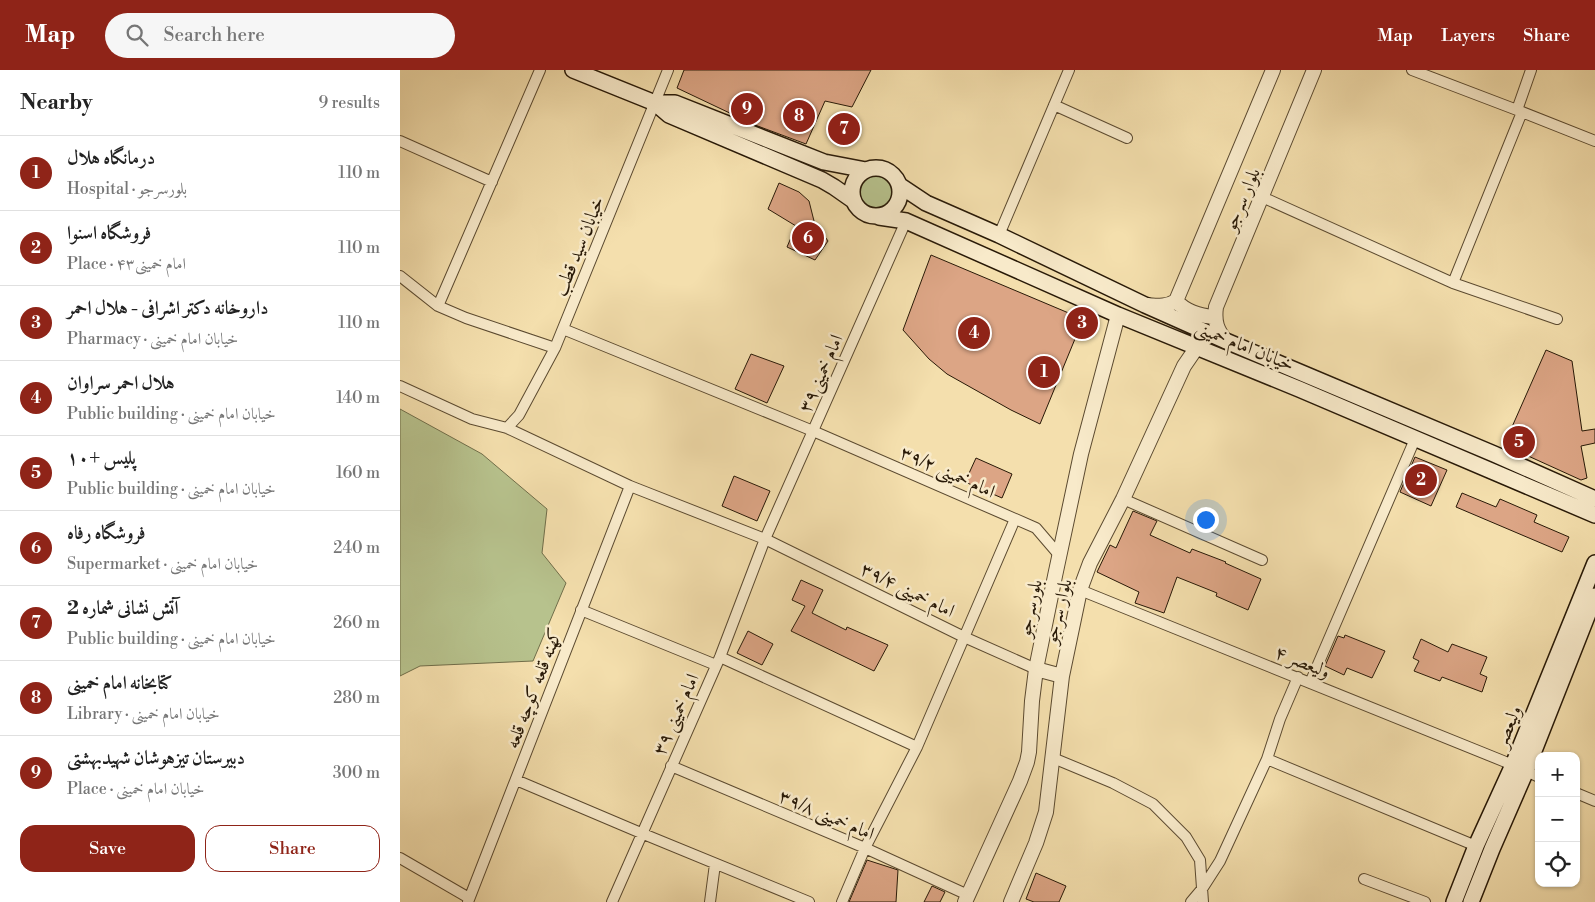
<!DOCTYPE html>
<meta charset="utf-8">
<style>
:root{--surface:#fff;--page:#f6f6f6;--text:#222;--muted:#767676;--line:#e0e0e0;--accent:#8f2418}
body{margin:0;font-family:"Libre Bodoni",Amiri,serif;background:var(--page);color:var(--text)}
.controls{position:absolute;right:15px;bottom:15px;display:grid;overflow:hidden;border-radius:10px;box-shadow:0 1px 4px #0004}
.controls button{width:45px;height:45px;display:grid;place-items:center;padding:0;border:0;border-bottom:1px solid var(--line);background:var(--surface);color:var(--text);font:25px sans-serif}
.you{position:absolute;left:805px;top:449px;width:18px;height:18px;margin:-12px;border:4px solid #fff;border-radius:50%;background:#1a73e8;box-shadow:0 0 0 8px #1a73e833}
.badge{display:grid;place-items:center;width:32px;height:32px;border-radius:50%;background:var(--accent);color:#fff;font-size:16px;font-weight:700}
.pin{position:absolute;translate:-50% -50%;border:2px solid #fff;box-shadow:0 1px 5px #0006}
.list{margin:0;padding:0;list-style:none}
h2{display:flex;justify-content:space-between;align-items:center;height:65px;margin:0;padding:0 20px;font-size:21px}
h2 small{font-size:16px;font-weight:400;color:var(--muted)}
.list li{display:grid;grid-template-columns:32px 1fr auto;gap:15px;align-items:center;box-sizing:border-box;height:75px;padding:0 20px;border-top:1px solid var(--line)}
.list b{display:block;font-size:19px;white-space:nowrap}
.list p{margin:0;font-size:16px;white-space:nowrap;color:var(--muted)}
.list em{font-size:16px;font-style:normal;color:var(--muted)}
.actions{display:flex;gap:10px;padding:15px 20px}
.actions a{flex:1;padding:11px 0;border:1px solid var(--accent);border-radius:15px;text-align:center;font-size:18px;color:var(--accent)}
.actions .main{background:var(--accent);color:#fff}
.icon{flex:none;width:28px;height:28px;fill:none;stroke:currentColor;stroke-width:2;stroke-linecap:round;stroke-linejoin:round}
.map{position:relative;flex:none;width:1195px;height:832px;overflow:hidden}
header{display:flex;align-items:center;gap:30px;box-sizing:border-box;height:70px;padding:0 25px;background:var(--accent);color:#fff}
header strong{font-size:24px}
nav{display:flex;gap:28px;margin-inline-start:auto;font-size:18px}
.search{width:350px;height:45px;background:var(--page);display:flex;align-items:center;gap:12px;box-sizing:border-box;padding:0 18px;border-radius:28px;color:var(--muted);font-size:19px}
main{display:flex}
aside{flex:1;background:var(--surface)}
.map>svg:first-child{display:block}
.green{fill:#b7c28d;stroke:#706e4a}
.building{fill:#dca585;stroke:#281907}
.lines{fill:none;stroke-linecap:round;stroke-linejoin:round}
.minor-casing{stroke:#5b4a30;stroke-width:12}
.tertiary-casing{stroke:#5b4a30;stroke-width:16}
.secondary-casing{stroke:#281907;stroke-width:18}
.minor{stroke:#f8eaca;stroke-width:10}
.tertiary{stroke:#f8eaca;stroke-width:14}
.secondary{stroke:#f8eaca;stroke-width:15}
.labels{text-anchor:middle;stroke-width:5;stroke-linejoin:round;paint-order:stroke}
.street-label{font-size:19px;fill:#281907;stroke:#f8eaca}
</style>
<header>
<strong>Map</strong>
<div class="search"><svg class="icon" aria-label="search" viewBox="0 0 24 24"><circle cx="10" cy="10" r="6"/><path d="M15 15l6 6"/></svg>Search here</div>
<nav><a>Map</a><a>Layers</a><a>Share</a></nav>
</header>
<main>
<aside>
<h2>Nearby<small>9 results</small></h2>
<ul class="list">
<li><span class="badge">1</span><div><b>درمانگاه هلال</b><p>Hospital · بلورسرجو</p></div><em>110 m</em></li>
<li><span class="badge">2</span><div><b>فروشگاه اسنوا</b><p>Place · امام خمینی۴۳</p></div><em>110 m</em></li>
<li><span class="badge">3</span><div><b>داروخانه دکتر اشرافی - هلال احمر</b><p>Pharmacy · خیابان امام خمینی</p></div><em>110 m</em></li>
<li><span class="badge">4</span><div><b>هلال احمر سراوان</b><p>Public building · خیابان امام خمینی</p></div><em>140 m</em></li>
<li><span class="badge">5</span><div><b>پلیس +۱۰</b><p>Public building · خیابان امام خمینی</p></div><em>160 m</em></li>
<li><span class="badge">6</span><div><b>فروشگاه رفاه</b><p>Supermarket · خیابان امام خمینی</p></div><em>240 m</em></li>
<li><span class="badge">7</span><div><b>آتش نشانی شماره 2</b><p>Public building · خیابان امام خمینی</p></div><em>260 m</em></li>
<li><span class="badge">8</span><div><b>کتابخانه امام خمینی</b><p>Library · خیابان امام خمینی</p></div><em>280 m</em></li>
<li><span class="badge">9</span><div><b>دبیرستان تیزهوشان شهیدبهشتی</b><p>Place · خیابان امام خمینی</p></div><em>300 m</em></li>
</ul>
<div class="actions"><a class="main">Save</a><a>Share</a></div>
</aside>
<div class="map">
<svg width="1195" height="832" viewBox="0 0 1195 832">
<rect width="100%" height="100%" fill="#f4dfad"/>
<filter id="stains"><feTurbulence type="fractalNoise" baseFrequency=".004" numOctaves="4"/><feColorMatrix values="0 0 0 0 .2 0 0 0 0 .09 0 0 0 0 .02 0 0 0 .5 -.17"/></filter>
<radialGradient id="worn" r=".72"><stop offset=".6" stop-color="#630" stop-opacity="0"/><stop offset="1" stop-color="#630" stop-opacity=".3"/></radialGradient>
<path class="green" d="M459 122a17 17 0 1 1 34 0a17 17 0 1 1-34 0Z
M 0,339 L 82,384 L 147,439 L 142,483 L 166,513 L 133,591 L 20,596 L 0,606 Z"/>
<path class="building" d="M 284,0 L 471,0 L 452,37 L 425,31 L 406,74 L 355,55 L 277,18 Z
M 379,113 L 399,122 L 409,131 L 414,151 L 428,171 L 415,190 L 387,177 L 396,156 L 368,139 Z
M 531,185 L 690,252 L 683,266 L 677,264 L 640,354 L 611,340 L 547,304 L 529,289 L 503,260 Z
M 1146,280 L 1172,291 L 1182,361 L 1195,359 L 1195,373 L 1181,376 L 1187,408 L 1181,410 L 1104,375 Z
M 351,284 L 384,296 L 367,333 L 335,319 Z
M 1015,387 L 1047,400 L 1031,436 L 1000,422 Z
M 576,388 L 612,404 L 602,428 L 565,412 Z
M 334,406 L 370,421 L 357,451 L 322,436 Z
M 1062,423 L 1096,437 L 1100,429 L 1137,445 L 1134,452 L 1169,467 L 1162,482 L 1056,437 Z
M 733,441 L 757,451 L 750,465 L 790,483 L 792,479 L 826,492 L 825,493 L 861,509 L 848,540 L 816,526 L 817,523 L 777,507 L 764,543 L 735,533 L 739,522 L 697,502 L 710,475 L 716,478 Z
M 401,510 L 423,520 L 412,543 L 446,560 L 447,557 L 488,575 L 474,601 L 391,561 L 405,536 L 392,530 Z
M 348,561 L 373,574 L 362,595 L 337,583 Z
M 945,565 L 985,581 L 972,608 L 947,598 L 944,605 L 925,596 L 938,566 L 944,568 Z
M 1021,569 L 1048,582 L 1052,574 L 1087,587 L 1080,604 L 1087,607 L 1082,622 L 1042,607 L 1040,611 L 1014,601 L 1019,591 L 1013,588 Z
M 467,790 L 498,800 L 496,832 L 449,832 Z
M 636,803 L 666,816 L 659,832 L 634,832 L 626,829 Z
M 532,816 L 545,822 L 540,832 L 524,832 Z"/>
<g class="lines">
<defs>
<path id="minor" d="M 1012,0 L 1117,40 L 1195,71
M 654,35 L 727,68
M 1117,40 L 1131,0
M 0,71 L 92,112
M 862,127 L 1053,213 L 1157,249
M 599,165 L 669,0
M 0,206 L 38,236 L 66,248 L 155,278
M 1053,213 L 1122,42
M 38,236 L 140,0
M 163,259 L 413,361 L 636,458 L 660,486
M 0,316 L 72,349 L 107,358 L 230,416 L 365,469 L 564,567 L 636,599
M 107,358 L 119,345 L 155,278 L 268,0
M 723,429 L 862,490
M 680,520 L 1113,695
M 181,540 L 316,595
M 320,587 L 517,677
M 910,613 L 1015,369
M 653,688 L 713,713 L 753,734 L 786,767 L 800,790 L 803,832
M 867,689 L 1076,776
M 271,696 L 465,778 L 568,825
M 1126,701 L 1139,707
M 116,710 L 241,763 L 409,832
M 1176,723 L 1195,731
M 0,788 L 69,828
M 964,809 L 1025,832
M 68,832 L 230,416
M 212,832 L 320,587 L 365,469 L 506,151
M 310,832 L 315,794
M 442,832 L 465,778 L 517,677 L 615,449
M 791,832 L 802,819 L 820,791 L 867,689 L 880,649 L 898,607"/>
<path id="tertiary" d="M 776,231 C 786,242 800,246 814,247
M 748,235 C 759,236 766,237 776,231 L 873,0
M 826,271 C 817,260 814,252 816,237 L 914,0
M 636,599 L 662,606
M 565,832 L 620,711 L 627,692 L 629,682 L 632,631 L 636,599 L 655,506 L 681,384 L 718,245
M 611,832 L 636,773 L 646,742 L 662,606 L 680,520 L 690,493 L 723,429 L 784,296 L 797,277"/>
<path id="secondary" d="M 173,0 L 255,33 L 275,33 L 424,92 L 466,100
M 255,33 L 269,45 L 422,110 L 434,117 L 454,131
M452 122a24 24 0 1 1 48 0a24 24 0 1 1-48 0Z
M 499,115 L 526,133 L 599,165 L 745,235 L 826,271 L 1094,384 L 1195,429
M 479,147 L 506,151 L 718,245 L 899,319 L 1195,445
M 1054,832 L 1076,776 L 1113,695 L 1195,493
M 1071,832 L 1092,779 L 1126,701 L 1195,526"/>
</defs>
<use href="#minor" class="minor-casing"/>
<use href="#tertiary" class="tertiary-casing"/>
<use href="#secondary" class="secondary-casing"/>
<use href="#minor" class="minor"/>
<use href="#tertiary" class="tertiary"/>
<use href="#secondary" class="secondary"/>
</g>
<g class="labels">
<g class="street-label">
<text transform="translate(841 129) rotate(-67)" y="7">بلوار سرجو</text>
<text transform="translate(178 176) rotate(-68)" y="7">خیابان سید قطب</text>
<text transform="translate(845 275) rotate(22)" y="7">خیابان امام خمینی</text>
<text transform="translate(420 303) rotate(-66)" y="7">امام خمینی۳۹</text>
<text transform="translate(548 401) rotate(24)" y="7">امام خمینی ۳۹/۲</text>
<text transform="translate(508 519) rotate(26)" y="7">امام خمینی ۳۹/۴</text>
<text transform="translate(629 538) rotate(-78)" y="7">بلورسرجو</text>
<text transform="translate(657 541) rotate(-76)" y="7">بلوار سرجو</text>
<text transform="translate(903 591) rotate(22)" y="7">ولیعصر ۴</text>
<text transform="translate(133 618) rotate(-69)" y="7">کهنه قلعه کوچه قلعه</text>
<text transform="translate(275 644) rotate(-66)" y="7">امام خمینی ۳۹</text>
<text transform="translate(1107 656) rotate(-68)" y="7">ولیعصر</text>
<text transform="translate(427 744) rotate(23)" y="7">امام خمینی ۳۹/۸</text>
</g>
</g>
<rect width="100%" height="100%" filter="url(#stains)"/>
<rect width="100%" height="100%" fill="url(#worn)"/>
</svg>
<div class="controls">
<button>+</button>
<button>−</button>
<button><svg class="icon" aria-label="locate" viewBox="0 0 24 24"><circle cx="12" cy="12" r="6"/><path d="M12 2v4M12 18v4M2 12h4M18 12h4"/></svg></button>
</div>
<div class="you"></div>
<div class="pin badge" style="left:644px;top:302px">1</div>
<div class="pin badge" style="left:1021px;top:410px">2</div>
<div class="pin badge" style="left:682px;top:253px">3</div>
<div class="pin badge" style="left:574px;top:263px">4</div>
<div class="pin badge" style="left:1119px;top:372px">5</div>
<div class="pin badge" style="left:408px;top:168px">6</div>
<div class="pin badge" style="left:444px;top:59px">7</div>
<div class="pin badge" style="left:399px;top:46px">8</div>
<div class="pin badge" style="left:347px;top:39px">9</div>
</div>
</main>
